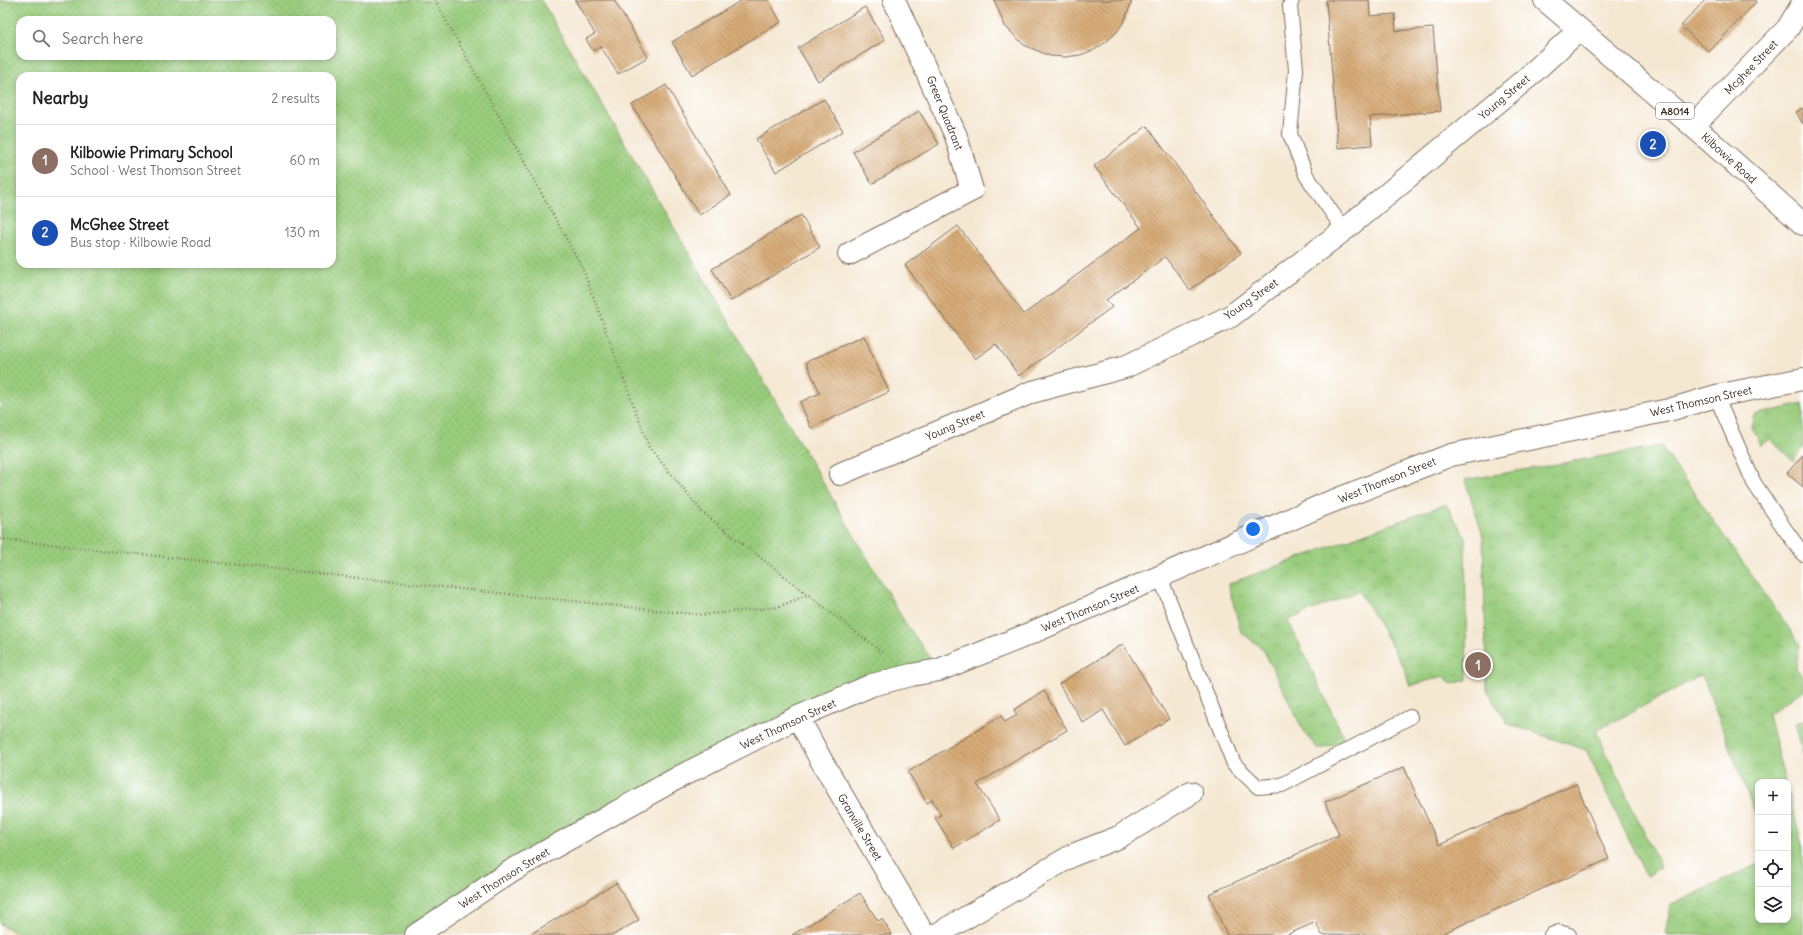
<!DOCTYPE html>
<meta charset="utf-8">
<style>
:root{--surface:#fff;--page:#f2f2f2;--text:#202124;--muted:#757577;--line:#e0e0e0;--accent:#b45309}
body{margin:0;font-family:Delius,sans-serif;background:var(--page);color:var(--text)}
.controls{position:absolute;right:12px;bottom:12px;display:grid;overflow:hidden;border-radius:8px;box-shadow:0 2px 6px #0003}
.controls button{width:36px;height:36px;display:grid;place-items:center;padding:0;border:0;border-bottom:1px solid var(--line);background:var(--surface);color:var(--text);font:20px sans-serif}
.you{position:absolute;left:1253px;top:529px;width:14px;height:14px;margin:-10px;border:3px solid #fff;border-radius:50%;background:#1a73e8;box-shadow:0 0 0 6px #1a73e833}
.badge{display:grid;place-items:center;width:26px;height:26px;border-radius:50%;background:var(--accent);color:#fff;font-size:13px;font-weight:700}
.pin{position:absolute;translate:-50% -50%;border:2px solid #fff;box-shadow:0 1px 4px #0006}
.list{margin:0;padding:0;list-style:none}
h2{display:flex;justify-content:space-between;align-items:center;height:52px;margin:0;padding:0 16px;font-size:17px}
h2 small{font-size:13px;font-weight:400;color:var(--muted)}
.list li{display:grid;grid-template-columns:26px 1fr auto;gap:12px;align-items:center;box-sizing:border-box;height:72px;padding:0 16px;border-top:1px solid var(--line)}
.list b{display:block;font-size:15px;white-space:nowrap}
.list p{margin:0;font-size:13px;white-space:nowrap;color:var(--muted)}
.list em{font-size:13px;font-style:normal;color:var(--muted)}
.icon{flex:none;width:22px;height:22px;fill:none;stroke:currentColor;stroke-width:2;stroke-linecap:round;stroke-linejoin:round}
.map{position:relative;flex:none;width:1803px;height:935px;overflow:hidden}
.search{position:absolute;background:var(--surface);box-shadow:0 2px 6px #0003;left:16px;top:16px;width:320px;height:44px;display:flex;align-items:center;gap:10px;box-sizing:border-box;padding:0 14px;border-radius:12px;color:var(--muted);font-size:15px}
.panel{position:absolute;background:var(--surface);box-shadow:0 2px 6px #0003;left:16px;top:72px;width:320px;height:196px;border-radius:12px}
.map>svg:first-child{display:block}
.grass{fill:url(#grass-tufts);stroke:#6a7b4e}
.park{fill:url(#park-dots);stroke:#6a7b4e;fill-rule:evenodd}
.building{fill:url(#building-back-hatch)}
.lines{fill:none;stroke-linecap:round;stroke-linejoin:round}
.lane-casing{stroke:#7c6c5d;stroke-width:16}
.street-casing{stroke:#7c6c5d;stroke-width:24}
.primary-casing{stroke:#7c6c5d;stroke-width:24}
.path{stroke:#7c6c5d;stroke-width:2.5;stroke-dasharray:1 3;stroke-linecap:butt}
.lane{stroke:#fff;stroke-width:14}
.street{stroke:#fff;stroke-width:22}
.primary{stroke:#fff;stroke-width:22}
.labels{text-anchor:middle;stroke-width:3;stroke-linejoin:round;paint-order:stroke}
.shield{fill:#fff;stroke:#766a62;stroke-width:1}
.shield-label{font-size:10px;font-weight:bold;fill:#3b2a1e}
.street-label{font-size:11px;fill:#3b2a1e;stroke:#fff}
</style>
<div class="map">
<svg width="1803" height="935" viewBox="0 0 1803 935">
<defs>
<pattern id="grass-tufts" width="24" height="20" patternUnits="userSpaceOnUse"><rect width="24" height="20" fill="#99cc7d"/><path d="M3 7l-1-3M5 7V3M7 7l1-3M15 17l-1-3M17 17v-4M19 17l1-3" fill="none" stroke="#85af6c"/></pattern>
<pattern id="park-dots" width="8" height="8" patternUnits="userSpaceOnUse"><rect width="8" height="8" fill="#99cc7d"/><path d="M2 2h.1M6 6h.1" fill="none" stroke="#85af6c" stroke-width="1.8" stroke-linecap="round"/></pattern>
<pattern id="building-back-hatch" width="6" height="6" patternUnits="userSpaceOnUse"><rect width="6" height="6" fill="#d7ac78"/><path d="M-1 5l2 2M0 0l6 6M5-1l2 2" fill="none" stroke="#b08c62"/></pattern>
</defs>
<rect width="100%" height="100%" fill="#fff"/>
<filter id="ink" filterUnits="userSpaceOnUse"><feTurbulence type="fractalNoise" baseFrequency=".025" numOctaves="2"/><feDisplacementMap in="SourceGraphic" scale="8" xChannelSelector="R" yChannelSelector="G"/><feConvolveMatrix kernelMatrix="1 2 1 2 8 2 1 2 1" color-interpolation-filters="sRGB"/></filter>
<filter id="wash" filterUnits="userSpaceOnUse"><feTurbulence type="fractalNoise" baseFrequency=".012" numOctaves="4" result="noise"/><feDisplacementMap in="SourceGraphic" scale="16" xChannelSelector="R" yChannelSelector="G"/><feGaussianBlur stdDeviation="0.9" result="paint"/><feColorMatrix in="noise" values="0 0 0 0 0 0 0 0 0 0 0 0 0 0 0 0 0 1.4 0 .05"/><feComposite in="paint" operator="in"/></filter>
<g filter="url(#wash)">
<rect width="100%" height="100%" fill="#f5e8d3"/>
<path class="grass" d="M 1803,404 L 1803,448 L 1793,461 L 1770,439 L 1761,446 L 1752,426 L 1754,415 Z
M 1661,446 L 1800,644 L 1796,668 L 1803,678 L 1803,690 L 1768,715 L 1785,782 L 1758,782 L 1758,821 L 1702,675 L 1596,731 L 1661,868 L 1646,876 L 1586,750 L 1508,724 L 1487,690 L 1483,536 L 1465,480 Z
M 1446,504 L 1465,537 L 1467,680 L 1451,684 L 1444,676 L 1410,686 L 1404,667 L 1359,591 L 1288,620 L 1345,740 L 1319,750 L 1305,734 L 1263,649 L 1241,632 L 1228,584 Z
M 1803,720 L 1803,755 L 1795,723 Z
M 1788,792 L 1803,848 L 1803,935 L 1666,935 L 1671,905 L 1758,864 L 1758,920 L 1788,920 Z"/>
<path class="park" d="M 0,0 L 541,0 L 904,621 L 939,670 L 798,717 L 416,935 L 19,935 L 0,924 ZM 20,20 L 332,20 L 332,56 L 20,56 ZM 20,76 L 332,76 L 332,264 L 20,264 Z"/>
<g id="blocks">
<path class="building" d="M 575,0 L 614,0 L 648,57 L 618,74 L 601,47 L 593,51 L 586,39 L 595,34 Z
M 742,0 L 768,0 L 781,22 L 692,75 L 672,42 Z
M 994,0 L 1132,0 L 1125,20 L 1117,32 L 1106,42 L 1094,50 L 1080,55 L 1065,57 L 1050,56 L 1024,45 L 1005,26 Z
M 1326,0 L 1369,0 L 1370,16 L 1395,14 L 1396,31 L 1433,28 L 1440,111 L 1370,117 L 1372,145 L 1338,148 Z
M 1705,0 L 1755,0 L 1757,1 L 1709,52 L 1681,26 Z
M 865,7 L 885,40 L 818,81 L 798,48 Z
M 666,85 L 731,195 L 699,215 L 632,105 Z
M 824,99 L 843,131 L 776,172 L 756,139 Z
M 1803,108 L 1803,124 L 1796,112 Z
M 919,111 L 939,144 L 872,184 L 853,152 Z
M 1147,126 L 1241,253 L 1190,290 L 1165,257 L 1106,300 L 1112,307 L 1019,376 L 996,344 L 975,359 L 905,265 L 958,226 L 1024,314 L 1141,228 L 1094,166 Z
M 801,215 L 820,247 L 731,301 L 712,269 Z
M 864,336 L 889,392 L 811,428 L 800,402 L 820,393 L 806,362 Z
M 1803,455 L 1803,487 L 1787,473 Z
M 1123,644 L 1169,719 L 1125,746 L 1103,710 L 1083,723 L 1059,684 Z
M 1044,691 L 1067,730 L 977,784 L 1000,820 L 954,848 L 935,818 L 941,815 L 932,800 L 927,803 L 908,772 L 1001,716 L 1005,722 L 1017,715 L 1014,710 Z
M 1404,767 L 1439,845 L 1576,784 L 1609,859 L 1439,935 L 1322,935 L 1316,922 L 1286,935 L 1227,935 L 1209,894 L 1339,835 L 1325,802 Z
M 616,883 L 639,920 L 613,935 L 529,935 Z
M 860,893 L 878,921 L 882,919 L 892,935 L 792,935 Z"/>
</g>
</g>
<g filter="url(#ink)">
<use href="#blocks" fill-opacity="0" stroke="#7c6c5d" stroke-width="1"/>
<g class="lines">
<defs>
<path id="lane" d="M 1292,0 L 1290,6 L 1296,70 L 1290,134 L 1306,175 L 1344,230
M 1716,396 L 1754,483 L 1784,528 L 1803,554
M 1160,577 L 1234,764 L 1258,787 L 1282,785 L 1410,717
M 1551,935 L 1559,932 L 1569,935"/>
<path id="street" d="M 1693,126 L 1788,28 L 1803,3
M 849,254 L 972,190 L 956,136 L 894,0
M 840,474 L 1032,392 L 1125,367 L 1231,316 L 1344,230 L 1528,77 L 1579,30
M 798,717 L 821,760 L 924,935
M 416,935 L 511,871 L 681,776 L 798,717 L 872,685 L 911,675 L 939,670 L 1022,637 L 1323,505 L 1451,455 L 1669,410 L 1716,396 L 1803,379
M 936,935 L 1073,855 L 1119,837 L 1191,793"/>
<path id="primary" d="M 1545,0 L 1693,126 L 1803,224"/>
</defs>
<use href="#lane" class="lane-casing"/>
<use href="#street" class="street-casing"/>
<use href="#primary" class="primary-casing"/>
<path class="path" d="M 435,0 L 582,267 L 649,447 L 702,512 L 884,654
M 0,539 L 701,615 L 778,607 L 809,594"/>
<use href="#lane" class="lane"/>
<use href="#street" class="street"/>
<use href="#primary" class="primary"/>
</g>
</g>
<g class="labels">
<rect class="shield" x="1656" y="103" width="38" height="16" rx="3"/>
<g class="shield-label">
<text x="1675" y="115">A8014</text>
</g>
<g class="street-label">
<text transform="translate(1751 67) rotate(-46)" y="4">Mcghee Street</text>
<text transform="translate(1504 97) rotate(-40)" y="4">Young Street</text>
<text transform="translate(945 113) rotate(68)" y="4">Greer Quadrant</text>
<text transform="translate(1729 158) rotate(42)" y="4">Kilbowie Road</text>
<text transform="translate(1251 299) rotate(-35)" y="4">Young Street</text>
<text transform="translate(1701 401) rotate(-13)" y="4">West Thomson Street</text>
<text transform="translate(955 425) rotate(-23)" y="4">Young Street</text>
<text transform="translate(1387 480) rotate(-22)" y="4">West Thomson Street</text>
<text transform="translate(1090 608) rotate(-23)" y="4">West Thomson Street</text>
<text transform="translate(788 724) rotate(-25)" y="4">West Thomson Street</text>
<text transform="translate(860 827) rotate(59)" y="4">Granville Street</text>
<text transform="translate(504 878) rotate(-32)" y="4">West Thomson Street</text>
</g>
</g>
</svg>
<div class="controls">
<button>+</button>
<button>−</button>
<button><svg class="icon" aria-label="locate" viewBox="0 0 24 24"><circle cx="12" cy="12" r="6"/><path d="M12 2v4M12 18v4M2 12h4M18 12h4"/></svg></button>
<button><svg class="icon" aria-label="layers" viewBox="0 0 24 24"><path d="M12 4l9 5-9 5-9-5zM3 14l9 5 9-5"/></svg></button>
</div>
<div class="you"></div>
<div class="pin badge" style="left:1478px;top:665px;background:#8d6e63">1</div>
<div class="pin badge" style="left:1653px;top:144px;background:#1a4fb4">2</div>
<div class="search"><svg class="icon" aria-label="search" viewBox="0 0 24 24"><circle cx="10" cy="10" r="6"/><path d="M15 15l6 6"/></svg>Search here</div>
<section class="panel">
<h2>Nearby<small>2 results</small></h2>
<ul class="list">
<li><span class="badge" style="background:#8d6e63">1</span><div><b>Kilbowie Primary School</b><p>School · West Thomson Street</p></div><em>60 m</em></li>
<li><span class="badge" style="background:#1a4fb4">2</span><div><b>McGhee Street</b><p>Bus stop · Kilbowie Road</p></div><em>130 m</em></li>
</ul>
</section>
</div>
